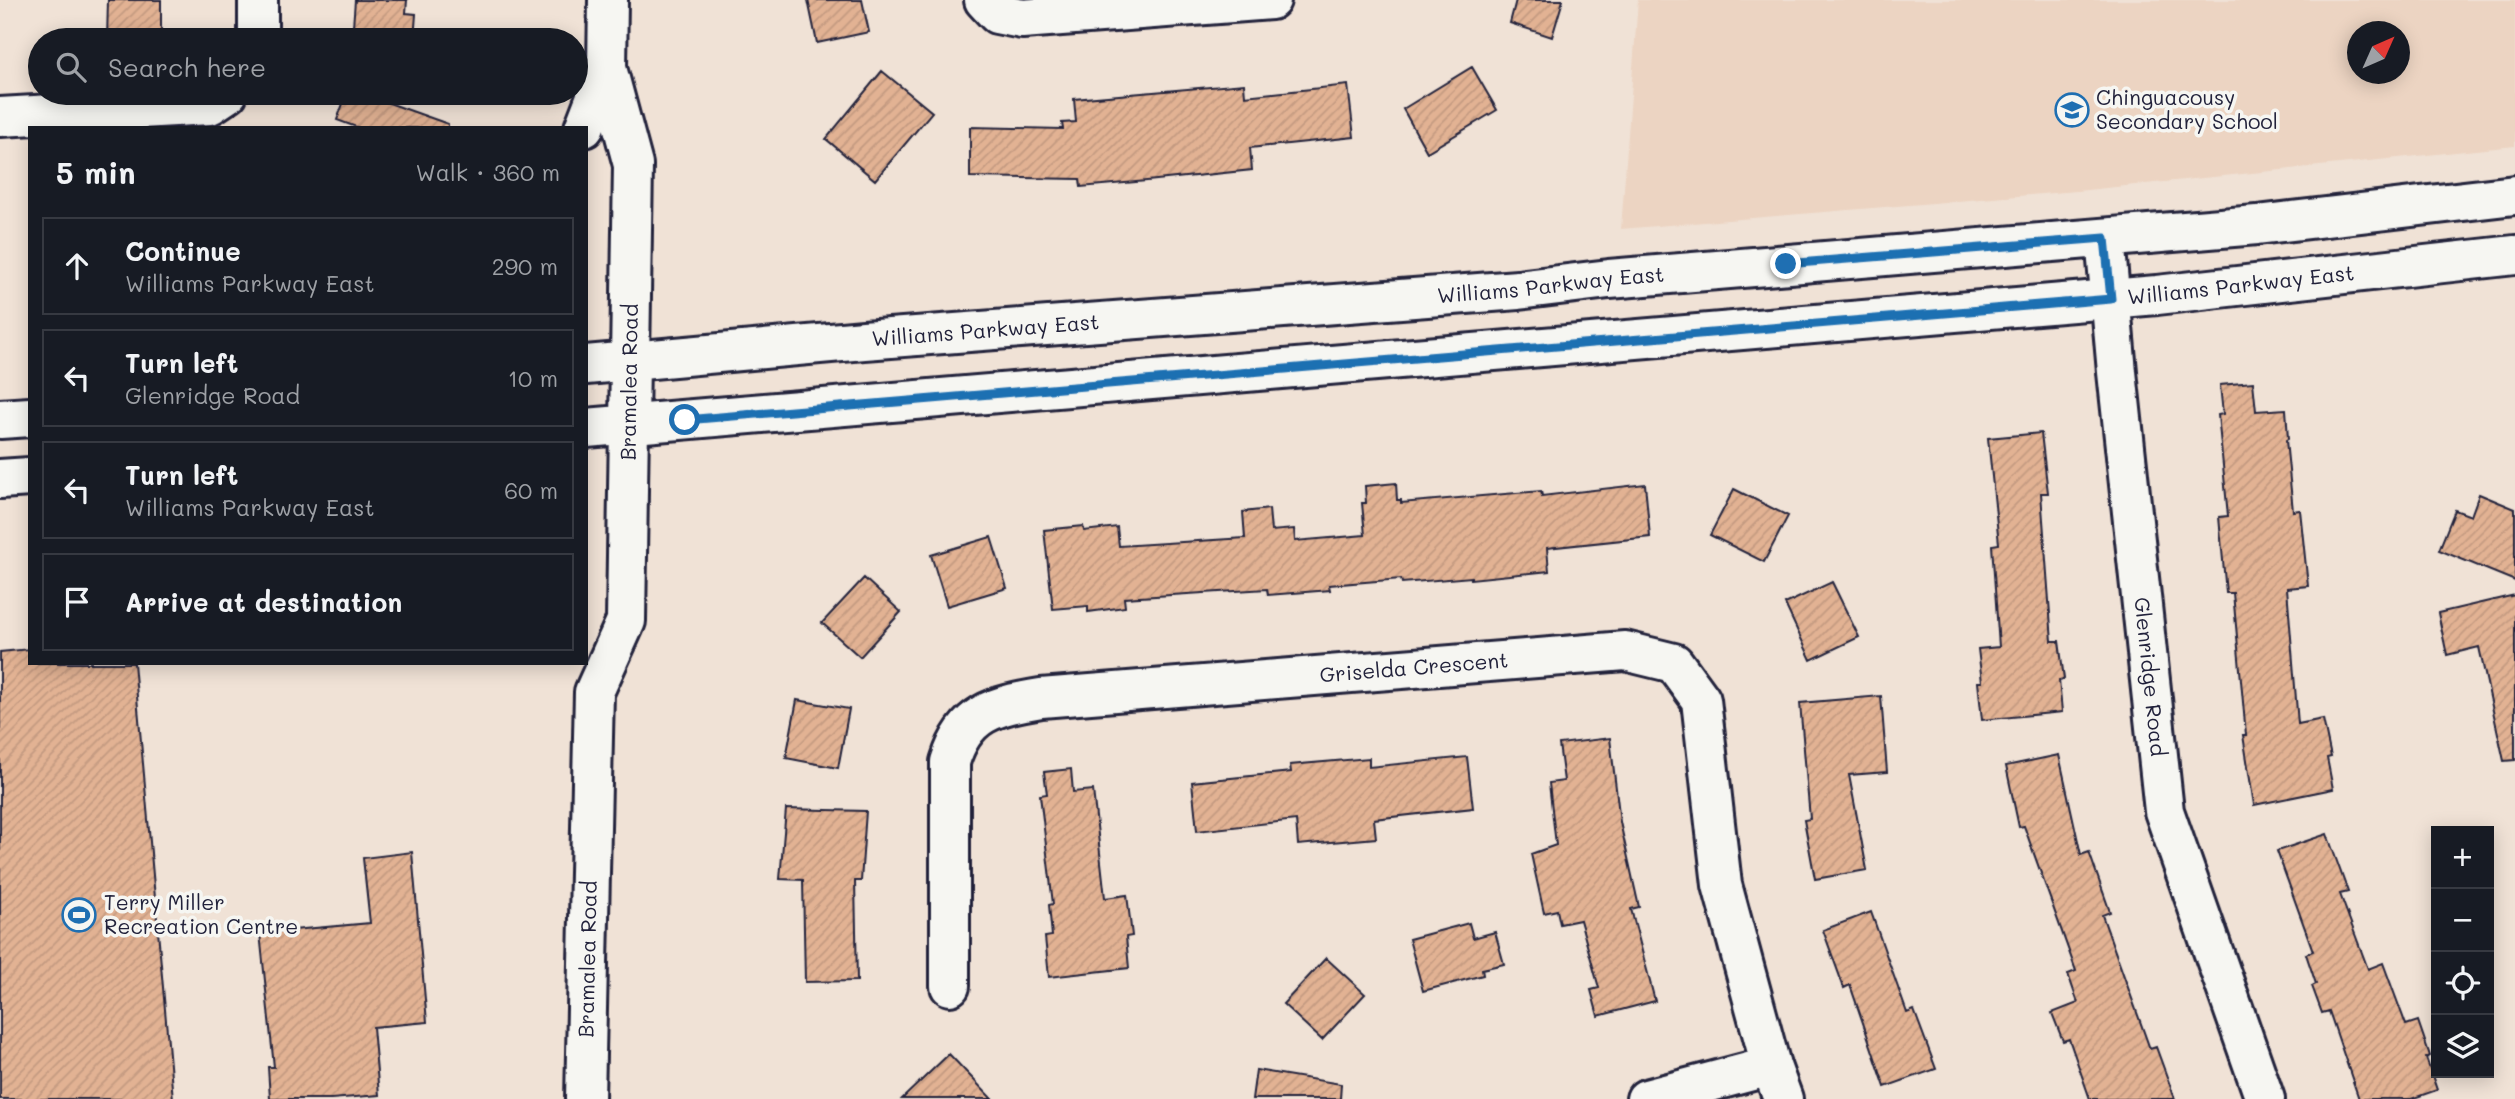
<!DOCTYPE html>
<meta charset="utf-8">
<style>
:root{--surface:#171b24;--page:#20242c;--text:#f1f3f6;--muted:#9ea1a6;--line:#363941}
body{margin:0;font-family:Mali,sans-serif;background:var(--page);color:var(--text)}
.controls{position:absolute;right:21px;bottom:21px;display:grid;overflow:hidden;border-radius:0px;box-shadow:0 4px 18px #0003}
.controls button{width:63px;height:63px;display:grid;place-items:center;padding:0;border:0;border-bottom:2px solid var(--line);background:var(--surface);color:var(--text);font:35px sans-serif}
.compass{position:absolute;left:2347px;top:21px;width:63px;height:63px;border-radius:50%;background:var(--surface);box-shadow:0 4px 18px #0003;rotate:45deg}
.stop{position:absolute;width:21px;height:21px;margin:-16px;border:5px solid #1f6fb2;border-radius:50%;background:#fff}
.stop.end{background:#1f6fb2;border-color:#fff;box-shadow:0 2px 7px #0008}
.list{margin:0;padding:0;list-style:none}
h2{display:flex;justify-content:space-between;align-items:center;height:91px;margin:0;padding:0 28px;font-size:30px}
h2 small{font-size:23px;font-weight:400;color:var(--muted)}
.list li{display:grid;grid-template-columns:46px 1fr auto;gap:21px;align-items:center;box-sizing:border-box;height:98px;margin:0 14px 14px;padding:0 14px;border:2px solid var(--line);border-radius:0px}
.list b{display:block;font-size:26px;white-space:nowrap}
.list p{margin:0;font-size:23px;white-space:nowrap;color:var(--muted)}
.list em{font-size:23px;font-style:normal;color:var(--muted)}
.icon{flex:none;width:38px;height:38px;fill:none;stroke:currentColor;stroke-width:2;stroke-linecap:round;stroke-linejoin:round}
.map{position:relative;flex:none;width:2515px;height:1099px;overflow:hidden}
.search{position:absolute;background:var(--surface);box-shadow:0 4px 18px #0003;left:28px;top:28px;width:560px;height:77px;display:flex;align-items:center;gap:18px;box-sizing:border-box;padding:0 24px;border-radius:38px;color:var(--muted);font-size:26px}
.panel{position:absolute;background:var(--surface);box-shadow:0 4px 18px #0003;left:28px;top:126px;width:560px;height:539px;border-radius:0px}
.map>svg:first-child{display:block}
.built{fill:#ecd4c2;fill-rule:evenodd}
.building{fill:url(#building-hatch);stroke:#22223b;stroke-width:2}
.lines{fill:none;stroke-linecap:round;stroke-linejoin:round}
.street-casing{stroke:#22223b;stroke-width:44}
.secondary-casing{stroke:#22223b;stroke-width:44}
.street{stroke:#f6f6f2;stroke-width:38}
.secondary{stroke:#f6f6f2;stroke-width:38}
.route{stroke:#1f6fb2;stroke-width:9}
.labels{text-anchor:middle;stroke-width:7;stroke-linejoin:round;paint-order:stroke}
.poi-label{font-size:21px;fill:#22223b;stroke:#f6f6f2;text-anchor:start}
.street-label{font-size:21px;fill:#22223b;stroke:#f6f6f2}
</style>
<div class="map">
<svg width="2515" height="1099" viewBox="0 0 2515 1099">
<defs>
<pattern id="building-hatch" width="6" height="6" patternUnits="userSpaceOnUse" patternTransform="scale(1.75)"><rect width="6" height="6" fill="#e2b293"/><path d="M-1 1l2-2M0 6l6-6M5 7l2-2" fill="none" stroke="#c29980"/></pattern>
</defs>
<rect width="100%" height="100%" fill="#f0e2d6"/>
<filter id="ink" filterUnits="userSpaceOnUse"><feTurbulence type="fractalNoise" baseFrequency=".0143" numOctaves="2"/><feDisplacementMap in="SourceGraphic" scale="14" xChannelSelector="R" yChannelSelector="G"/><feConvolveMatrix kernelMatrix="1 2 1 2 8 2 1 2 1" color-interpolation-filters="sRGB"/></filter>
<g filter="url(#ink)">
<path class="built" d="M 1638,0 L 2515,0 L 2515,146 L 2077,191 L 1621,229 ZM 2358,32 L 2400,32 L 2400,74 L 2358,74 Z"/>
<path class="building" d="M 108,0 L 161,0 L 161,40 L 107,40 Z
M 355,0 L 407,0 L 406,13 L 416,14 L 414,40 L 352,40 Z
M 808,0 L 862,0 L 869,32 L 817,43 Z
M 1516,0 L 1563,0 L 1552,37 L 1510,23 Z
M 1472,67 L 1497,110 L 1427,152 L 1403,109 Z
M 882,71 L 932,112 L 875,180 L 826,139 Z
M 1244,84 L 1245,96 L 1348,85 L 1354,137 L 1250,148 L 1252,170 L 1147,181 L 1081,187 L 1080,179 L 970,177 L 970,127 L 1063,129 L 1062,123 L 1076,122 L 1074,99 Z
M 347,93 L 361,93 L 448,124 L 448,128 L 359,128 L 337,120 Z
M 2253,382 L 2256,411 L 2286,409 L 2288,439 L 2286,440 L 2293,511 L 2300,510 L 2308,586 L 2287,588 L 2298,724 L 2323,719 L 2331,757 L 2327,758 L 2333,789 L 2254,805 L 2243,735 L 2246,735 L 2233,593 L 2226,593 L 2219,517 L 2228,516 L 2218,415 L 2223,414 L 2220,385 Z
M 2041,433 L 2048,493 L 2041,493 L 2052,641 L 2059,641 L 2064,679 L 2059,680 L 2062,712 L 1982,720 L 1978,682 L 1982,682 L 1978,649 L 1999,647 L 1992,545 L 1999,544 L 1988,438 Z
M 1396,483 L 1397,500 L 1401,500 L 1401,503 L 1541,491 L 1542,496 L 1645,484 L 1650,537 L 1547,548 L 1549,571 L 1471,579 L 1471,577 L 1402,583 L 1401,579 L 1329,585 L 1330,590 L 1268,595 L 1267,589 L 1124,598 L 1125,607 L 1088,612 L 1088,606 L 1053,609 L 1044,530 L 1083,526 L 1084,531 L 1117,527 L 1119,546 L 1245,538 L 1243,512 L 1269,509 L 1271,531 L 1294,529 L 1295,541 L 1365,535 L 1362,503 L 1366,503 L 1365,486 Z
M 1734,489 L 1788,516 L 1764,562 L 1710,535 Z
M 2479,494 L 2515,509 L 2515,581 L 2439,550 L 2455,510 L 2471,516 Z
M 991,537 L 1007,588 L 947,606 L 931,555 Z
M 864,578 L 901,612 L 860,657 L 822,623 Z
M 1832,582 L 1859,637 L 1811,660 L 1785,604 Z
M 2515,595 L 2515,760 L 2504,761 L 2479,647 L 2447,655 L 2438,613 Z
M 30,649 L 30,663 L 134,663 L 173,1099 L 0,1099 L 0,652 Z
M 1881,696 L 1887,772 L 1849,775 L 1867,870 L 1815,879 L 1804,820 L 1810,819 L 1800,703 Z
M 797,700 L 849,709 L 838,768 L 786,758 Z
M 1610,738 L 1620,822 L 1639,907 L 1631,909 L 1655,1001 L 1598,1016 L 1591,990 L 1599,988 L 1580,920 L 1560,924 L 1557,910 L 1544,913 L 1531,854 L 1556,845 L 1549,783 L 1564,781 L 1559,744 Z
M 2059,755 L 2081,855 L 2089,852 L 2110,912 L 2102,915 L 2150,1049 L 2156,1047 L 2175,1099 L 2090,1099 L 2069,1039 L 2063,1041 L 2052,1013 L 2078,1003 L 2068,974 L 2076,971 L 2024,826 L 2019,827 L 2006,766 Z
M 1467,757 L 1473,808 L 1374,819 L 1376,838 L 1298,845 L 1296,820 L 1197,831 L 1192,782 L 1291,772 L 1290,765 L 1369,758 L 1369,767 Z
M 1071,769 L 1073,792 L 1093,790 L 1105,898 L 1127,895 L 1132,936 L 1126,937 L 1129,968 L 1049,977 L 1045,937 L 1052,936 L 1049,905 L 1053,904 L 1040,795 L 1047,794 L 1044,772 Z
M 786,809 L 866,811 L 861,881 L 855,881 L 857,981 L 805,982 L 803,880 L 780,879 Z
M 2327,834 L 2348,892 L 2340,894 L 2368,969 L 2383,963 L 2406,1025 L 2418,1021 L 2430,1056 L 2426,1058 L 2437,1090 L 2411,1099 L 2359,1099 L 2329,1011 L 2322,1013 L 2312,986 L 2316,984 L 2306,954 L 2313,951 L 2277,851 Z
M 412,852 L 427,1022 L 373,1027 L 379,1095 L 331,1099 L 270,1099 L 268,1067 L 274,1067 L 260,933 L 370,923 L 363,858 Z
M 1871,912 L 1907,1013 L 1914,1010 L 1936,1069 L 1885,1087 L 1850,985 L 1844,988 L 1823,930 Z
M 1469,923 L 1473,938 L 1495,932 L 1504,964 L 1482,969 L 1483,975 L 1423,991 L 1409,939 Z
M 1326,958 L 1365,994 L 1322,1040 L 1283,1004 Z
M 949,1054 L 992,1099 L 902,1099 Z
M 1256,1070 L 1341,1084 L 1340,1099 L 1252,1099 Z"/>
<g class="lines">
<defs>
<g id="street">
<path d="M 258,0 L 258,40"/>
<path d="M 984,0 L 997,14 L 1022,19 L 1271,0"/>
<path d="M 0,117 L 210,105 L 228,93"/>
<path id="s1" d="M 2105,238 L 2117,372 L 2164,811 L 2265,1099"/>
<path id="s2" d="M 950,986 L 950,762 C 965,712 994,706 1041,698 L 1625,651 L 1674,663 L 1701,700 L 1722,885 L 1771,1066 L 1783,1099"/>
<path d="M 1646,1099 L 1771,1066"/>
</g>
<g id="secondary">
<path d="M 584,128 L 607,68"/>
<path id="s3" d="M 586,365 L 864,340 L 1518,290 L 1609,279 L 2257,225 L 2515,195"/>
<path d="M 0,419 L 30,417"/>
<path id="s4" d="M 586,428 L 2157,295 L 2515,255"/>
<path d="M 0,479 L 30,477"/>
<path id="s5" d="M 585,1099 L 594,692 L 626,621 L 633,165 L 607,68 L 608,0"/>
</g>
</defs>
<use href="#street" class="street-casing"/>
<use href="#secondary" class="secondary-casing"/>
<use href="#street" class="street"/>
<use href="#secondary" class="secondary"/>
</g>
</g>
<g class="lines" filter="url(#ink)">
<path class="route" d="M 685,420 L 2111,299 L 2105,238 L 1786,264"/>
</g>
<defs>
<symbol id="school-ring" viewBox="-11 -11 22 22"><circle r="9.5" fill="#f6f6f2" stroke="#1f6fb2" stroke-width="1.5"/><path d="M0-5L7-2L0 1L-7-2ZM-4 1L0 2.5L4 1V4Q0 6-4 4Z" fill="#1f6fb2"/></symbol>
<symbol id="stadium-ring" viewBox="-11 -11 22 22"><circle r="9.5" fill="#f6f6f2" stroke="#1f6fb2" stroke-width="1.5"/><path d="M0-5a6.5 5 0 1 0 0 10a6.5 5 0 1 0 0-10ZM-3.5-1.8h7v3.6h-7Z" fill="#1f6fb2"/></symbol>
</defs>
<g fill-rule="evenodd">
<use href="#school-ring" x="2053" y="91" width="38" height="38"/>
<use href="#stadium-ring" x="60" y="896" width="38" height="38"/>
</g>
<g class="labels">
<g class="poi-label">
<text x="2096" y="105">Chinguacousy<tspan x="2096" dy="24">Secondary School</tspan></text>
<text x="104" y="910">Terry Miller<tspan x="104" dy="24">Recreation Centre</tspan></text>
</g>
<g class="street-label">
<text dy="7" stroke="none"><textPath href="#s3" startOffset="968">Williams Parkway East</textPath></text>
<text dy="7" stroke="none"><textPath href="#s4" startOffset="1661">Williams Parkway East</textPath></text>
<text dy="7" stroke="none"><textPath href="#s3" startOffset="401">Williams Parkway East</textPath></text>
<text dy="7" stroke="none"><textPath href="#s5" startOffset="724">Bramalea Road</textPath></text>
<text dy="7" stroke="none"><textPath href="#s2" startOffset="718">Griselda Crescent</textPath></text>
<text dy="7" stroke="none"><textPath href="#s1" startOffset="441">Glenridge Road</textPath></text>
<text dy="7" stroke="none"><textPath href="#s5" startOffset="140">Bramalea Road</textPath></text>
</g>
</g>
</svg>
<div class="controls">
<button>+</button>
<button>−</button>
<button><svg class="icon" aria-label="locate" viewBox="0 0 24 24"><circle cx="12" cy="12" r="6"/><path d="M12 2v4M12 18v4M2 12h4M18 12h4"/></svg></button>
<button><svg class="icon" aria-label="layers" viewBox="0 0 24 24"><path d="M12 4l9 5-9 5-9-5zM3 14l9 5 9-5"/></svg></button>
</div>
<svg class="compass" viewBox="-18 -18 36 36"><path d="M0-13l5 13h-10z" fill="#e53935"/><path d="M0 13l5-13h-10z" fill="#9ea1a6"/></svg>
<div class="stop" style="left:685px;top:420px"></div>
<div class="stop end" style="left:1786px;top:264px"></div>
<div class="search"><svg class="icon" aria-label="search" viewBox="0 0 24 24"><circle cx="10" cy="10" r="6"/><path d="M15 15l6 6"/></svg>Search here</div>
<section class="panel">
<h2>5 min<small>Walk · 360 m</small></h2>
<ul class="list">
<li><svg class="icon" aria-label="ahead" viewBox="0 0 24 24"><path d="M12 20V5M6 11l6-6 6 6"/></svg><div><b>Continue</b><p>Williams Parkway East</p></div><em>290 m</em></li>
<li><svg class="icon" aria-label="left" viewBox="0 0 24 24"><path d="M17 20v-9H6M10 6l-5 5 5 5"/></svg><div><b>Turn left</b><p>Glenridge Road</p></div><em>10 m</em></li>
<li><svg class="icon" aria-label="left" viewBox="0 0 24 24"><path d="M17 20v-9H6M10 6l-5 5 5 5"/></svg><div><b>Turn left</b><p>Williams Parkway East</p></div><em>60 m</em></li>
<li><svg class="icon" aria-label="arrive" viewBox="0 0 24 24"><path d="M6 21V4h12l-3 4 3 4H6"/></svg><div><b>Arrive at destination</b></div></li>
</ul>
</section>
</div>
